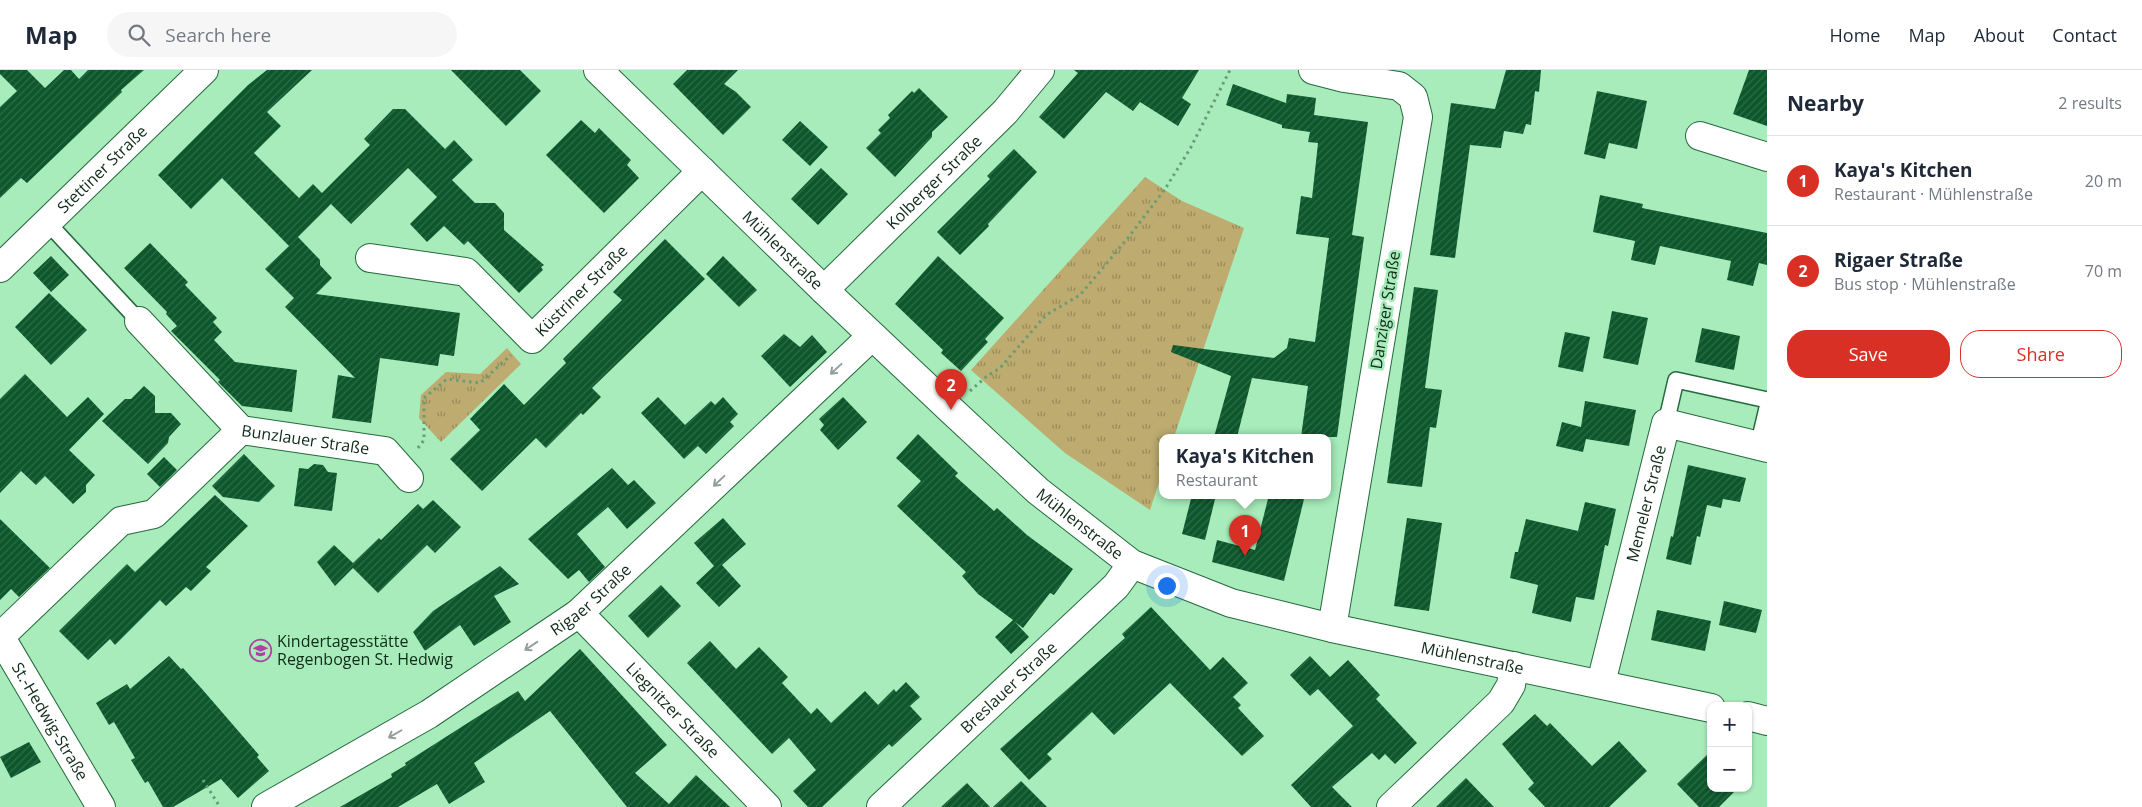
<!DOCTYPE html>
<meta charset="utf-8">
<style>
:root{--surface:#fff;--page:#f6f6f7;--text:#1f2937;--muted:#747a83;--line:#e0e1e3;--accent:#d93025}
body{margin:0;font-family:"Open Sans",sans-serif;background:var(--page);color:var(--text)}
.controls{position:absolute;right:15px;bottom:15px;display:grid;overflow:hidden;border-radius:10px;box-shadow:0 1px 4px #0004}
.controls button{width:45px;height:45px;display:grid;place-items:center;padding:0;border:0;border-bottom:1px solid var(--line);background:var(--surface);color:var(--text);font:25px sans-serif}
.you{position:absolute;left:1166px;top:515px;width:18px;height:18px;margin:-12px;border:4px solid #fff;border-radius:50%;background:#1a73e8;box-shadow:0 0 0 8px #1a73e833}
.badge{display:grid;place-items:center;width:32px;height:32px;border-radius:50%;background:var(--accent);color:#fff;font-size:16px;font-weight:700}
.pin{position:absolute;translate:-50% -41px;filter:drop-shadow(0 1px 2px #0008)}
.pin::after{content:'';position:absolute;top:26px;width:18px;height:15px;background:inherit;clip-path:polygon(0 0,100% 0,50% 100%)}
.popup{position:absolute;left:1159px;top:364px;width:172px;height:65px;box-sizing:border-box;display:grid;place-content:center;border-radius:10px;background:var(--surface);filter:drop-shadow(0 1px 4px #0005);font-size:16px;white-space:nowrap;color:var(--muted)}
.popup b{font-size:19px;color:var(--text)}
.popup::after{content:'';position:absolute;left:50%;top:100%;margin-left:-10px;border:10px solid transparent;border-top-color:var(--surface)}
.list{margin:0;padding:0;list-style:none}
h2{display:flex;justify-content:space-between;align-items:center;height:65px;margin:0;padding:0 20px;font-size:21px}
h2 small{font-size:16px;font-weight:400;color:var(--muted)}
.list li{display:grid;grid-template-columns:32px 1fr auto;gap:15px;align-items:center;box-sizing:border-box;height:90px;padding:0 20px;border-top:1px solid var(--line)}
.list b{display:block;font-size:19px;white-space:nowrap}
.list p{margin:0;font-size:16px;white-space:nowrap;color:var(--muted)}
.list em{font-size:16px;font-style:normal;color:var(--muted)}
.actions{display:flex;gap:10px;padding:15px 20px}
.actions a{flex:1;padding:11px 0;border:1px solid var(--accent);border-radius:20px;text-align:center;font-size:18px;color:var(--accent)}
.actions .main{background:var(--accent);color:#fff}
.icon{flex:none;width:28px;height:28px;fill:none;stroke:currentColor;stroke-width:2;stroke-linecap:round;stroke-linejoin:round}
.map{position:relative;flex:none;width:1767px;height:737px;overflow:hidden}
header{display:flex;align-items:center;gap:30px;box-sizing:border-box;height:70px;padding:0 25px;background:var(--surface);border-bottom:1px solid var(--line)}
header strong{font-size:24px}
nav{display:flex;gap:28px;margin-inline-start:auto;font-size:18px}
.search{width:350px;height:45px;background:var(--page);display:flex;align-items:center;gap:12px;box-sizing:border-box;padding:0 18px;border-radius:28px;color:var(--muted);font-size:19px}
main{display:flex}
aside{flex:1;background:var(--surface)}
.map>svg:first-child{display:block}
.grass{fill:url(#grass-tufts)}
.building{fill:url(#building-hatch)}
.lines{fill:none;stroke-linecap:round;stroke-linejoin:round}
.lane-casing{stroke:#25693e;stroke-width:18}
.street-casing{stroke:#25693e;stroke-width:30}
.path{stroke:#689c77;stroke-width:3;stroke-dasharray:2.5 4;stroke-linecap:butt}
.lane{stroke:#fff;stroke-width:15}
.street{stroke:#fff;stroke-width:28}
.oneway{stroke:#93a098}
.labels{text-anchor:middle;stroke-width:5;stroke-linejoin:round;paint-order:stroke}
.street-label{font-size:16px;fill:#102b19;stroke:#a7ecba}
.poi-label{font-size:16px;fill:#102b19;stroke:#a7ecba;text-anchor:start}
</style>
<header>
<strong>Map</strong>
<div class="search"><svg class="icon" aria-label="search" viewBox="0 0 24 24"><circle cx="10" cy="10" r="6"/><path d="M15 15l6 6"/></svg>Search here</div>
<nav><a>Home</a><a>Map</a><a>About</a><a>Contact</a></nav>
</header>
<main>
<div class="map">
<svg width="1767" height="737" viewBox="0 0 1767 737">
<defs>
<pattern id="grass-tufts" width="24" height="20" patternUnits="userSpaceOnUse" patternTransform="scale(1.25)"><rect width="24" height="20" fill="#bdab6f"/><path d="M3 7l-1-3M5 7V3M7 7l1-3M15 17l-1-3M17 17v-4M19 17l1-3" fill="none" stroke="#988b5a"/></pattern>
<pattern id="building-hatch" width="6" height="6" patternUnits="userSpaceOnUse" patternTransform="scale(1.25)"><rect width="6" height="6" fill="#0d572d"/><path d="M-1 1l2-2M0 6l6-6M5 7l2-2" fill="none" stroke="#2f6c49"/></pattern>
</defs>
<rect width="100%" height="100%" fill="#a7ecba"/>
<path class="grass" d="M 1145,107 L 1182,131 L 1244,158 L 1174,367 L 1162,367 L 1162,403 L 1150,440 L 1065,383 L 971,300 Z
M 507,278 L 521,294 L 441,372 L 419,348 L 421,325 L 446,302 L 480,304 Z"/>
<path class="building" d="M 0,0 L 27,0 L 45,18 L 64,0 L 71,0 L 79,9 L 88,0 L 144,0 L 121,20 L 122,22 L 27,113 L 21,108 L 0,128 L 0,37 L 17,21 L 0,4 Z
M 267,0 L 312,0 L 267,42 L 281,56 L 254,83 L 299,128 L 313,114 L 322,123 L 370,75 L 364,69 L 393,39 L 405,39 L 445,79 L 454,70 L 473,90 L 452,110 L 475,133 L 495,133 L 504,143 L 504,160 L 544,195 L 541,197 L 543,200 L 519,223 L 468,171 L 464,175 L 444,156 L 427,172 L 410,154 L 437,127 L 408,98 L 351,154 L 331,134 L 298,167 L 320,190 L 320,195 L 332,208 L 316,224 L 460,243 L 454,286 L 440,284 L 438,296 L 380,288 L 371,353 L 332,348 L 338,305 L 355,308 L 285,237 L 294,228 L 265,199 L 289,176 L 222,108 L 191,139 L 158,105 L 248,15 Z
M 451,0 L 520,0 L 541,21 L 506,56 Z
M 687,0 L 738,0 L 724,14 L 736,22 L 751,37 L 723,65 L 673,14 Z
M 1074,0 L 1199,0 L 1182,28 L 1191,34 L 1178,56 L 1140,32 L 1133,41 L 1106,22 L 1064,69 L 1039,47 L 1078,3 Z
M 1506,0 L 1541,0 L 1539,22 L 1535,21 L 1531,55 L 1526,54 L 1523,64 L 1504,61 L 1501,78 L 1470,75 L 1455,188 L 1430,185 L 1451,33 L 1495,39 Z
M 1749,0 L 1767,0 L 1767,56 L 1733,44 Z
M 1233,14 L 1286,33 L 1287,24 L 1316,28 L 1314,45 L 1368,52 L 1352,165 L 1364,167 L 1337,367 L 1301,367 L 1308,316 L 1252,308 L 1237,367 L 1214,367 L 1231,306 L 1171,282 L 1173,275 L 1274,288 L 1287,278 L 1289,268 L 1315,272 L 1329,168 L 1296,164 L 1301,126 L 1312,128 L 1318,73 L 1308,72 L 1310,62 L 1282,58 L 1282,55 L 1226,35 Z
M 919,18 L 948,47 L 932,62 L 932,67 L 895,107 L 866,78 L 881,63 L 878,60 L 890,48 L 888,45 L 912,21 L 914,23 Z
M 1597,21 L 1647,31 L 1637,79 L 1609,73 L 1605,89 L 1584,84 Z
M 581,50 L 595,63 L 599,58 L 631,90 L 627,95 L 639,108 L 604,143 L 546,85 Z
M 800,51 L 828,77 L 810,96 L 782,70 Z
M 1014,79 L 1037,102 L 988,154 L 989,156 L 960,185 L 937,162 L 990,109 L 987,106 Z
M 821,98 L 848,124 L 818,155 L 791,129 Z
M 1600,125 L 1643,134 L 1642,138 L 1767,163 L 1767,195 L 1759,193 L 1753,216 L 1727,210 L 1731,191 L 1660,176 L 1655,195 L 1631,190 L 1635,171 L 1593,162 Z
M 665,169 L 705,209 L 592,318 L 601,327 L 583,345 L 581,343 L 546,378 L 536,368 L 482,421 L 450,389 L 480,360 L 470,349 L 504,314 L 524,335 L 566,293 L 563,289 L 622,230 L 613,222 Z
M 150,173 L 188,212 L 185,215 L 217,248 L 213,252 L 222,262 L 214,270 L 235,292 L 297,300 L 292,342 L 242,336 L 218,312 L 220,310 L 171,261 L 177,256 L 166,244 L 167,242 L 124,198 Z
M 51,186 L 69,205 L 51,222 L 33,203 Z
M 723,186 L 757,220 L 739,237 L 706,204 Z
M 938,186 L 1004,248 L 985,269 L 988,272 L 961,301 L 941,283 L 943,280 L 895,234 Z
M 1414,217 L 1438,220 L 1425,318 L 1442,320 L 1436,358 L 1430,357 L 1422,417 L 1387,413 Z
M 49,223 L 87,260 L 51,295 L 15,257 Z
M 1612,241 L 1648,248 L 1638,295 L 1603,288 Z
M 1702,258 L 1740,266 L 1734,300 L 1695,292 Z
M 1565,262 L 1590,267 L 1583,302 L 1558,297 Z
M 784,264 L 800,277 L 812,265 L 827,282 L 790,317 L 761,286 Z
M 25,304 L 67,347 L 88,327 L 104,344 L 69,380 L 95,405 L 86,415 L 86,422 L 73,434 L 45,406 L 36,415 L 21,401 L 0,423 L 0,329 Z
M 144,316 L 155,326 L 155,343 L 171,343 L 181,354 L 169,367 L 168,373 L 148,394 L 102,351 L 125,329 L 131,329 Z
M 658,327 L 685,355 L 711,331 L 715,335 L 723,327 L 738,344 L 730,352 L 734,356 L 706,384 L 698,376 L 684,389 L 641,343 Z
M 843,327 L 867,352 L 838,380 L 820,360 L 824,355 L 819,349 Z
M 1585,331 L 1636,340 L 1629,376 L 1586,369 L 1583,382 L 1556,376 L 1562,352 L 1581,357 Z
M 918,364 L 958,403 L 955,406 L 994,441 L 997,438 L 1027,465 L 1073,499 L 1054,525 L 1050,523 L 1023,558 L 1015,552 L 1029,567 L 1011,584 L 995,567 L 1013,550 L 978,524 L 962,506 L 966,502 L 897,436 L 921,411 L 896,388 Z
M 244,384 L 275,416 L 259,432 L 223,427 L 212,416 Z
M 164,387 L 177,400 L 160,417 L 147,404 Z
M 314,394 L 323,395 L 328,402 L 337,403 L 332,441 L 294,436 L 299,398 L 308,399 Z
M 1688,395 L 1746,408 L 1740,432 L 1723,429 L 1721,438 L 1707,435 L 1700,467 L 1697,466 L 1691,495 L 1666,489 L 1671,466 L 1673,467 Z
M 612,398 L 628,415 L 634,410 L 656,433 L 627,459 L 608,437 L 577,464 L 605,497 L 589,512 L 579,500 L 568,509 L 528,469 Z
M 215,425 L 248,456 L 206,497 L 211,501 L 191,521 L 186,517 L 166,536 L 160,530 L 115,575 L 110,569 L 88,590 L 59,561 L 127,494 L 135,502 Z
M 1192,425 L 1216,425 L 1205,470 L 1182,464 Z
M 1269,425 L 1305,425 L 1284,511 L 1212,492 L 1217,470 L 1255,480 Z
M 433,430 L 461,457 L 435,483 L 427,475 L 378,523 L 353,498 L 335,516 L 317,492 L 334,475 L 353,493 L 379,468 L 381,470 L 418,434 L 423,439 Z
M 1585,432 L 1616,439 L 1610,467 L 1608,476 L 1605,475 L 1594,530 L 1576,527 L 1571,552 L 1532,543 L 1538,515 L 1510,508 L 1515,482 L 1518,482 L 1526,449 L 1578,461 Z
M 723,448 L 746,474 L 722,495 L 741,516 L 719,537 L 696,513 L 714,496 L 694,473 Z
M 1407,448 L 1442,453 L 1429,541 L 1394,536 Z
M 0,449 L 50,498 L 19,527 L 11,519 L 0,530 Z
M 500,496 L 519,514 L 494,526 L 511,552 L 474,576 L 460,555 L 425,581 L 413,562 L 433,541 Z
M 661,515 L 681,536 L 648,568 L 628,546 Z
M 1724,531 L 1762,540 L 1756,563 L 1719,555 Z
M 1151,537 L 1210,600 L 1223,587 L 1248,613 L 1233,627 L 1241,635 L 1238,638 L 1264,666 L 1242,686 L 1170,613 L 1114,665 L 1092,642 L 1047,684 L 1052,689 L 1029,710 L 1000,679 L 1125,568 L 1122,564 Z
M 1657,540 L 1711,551 L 1705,581 L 1651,570 Z
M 710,571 L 736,599 L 759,577 L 788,607 L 782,613 L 811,644 L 817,638 L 831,653 L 865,621 L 878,635 L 894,619 L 896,622 L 906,612 L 920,627 L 910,636 L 922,649 L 892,677 L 889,674 L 822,737 L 808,737 L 793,721 L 816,700 L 789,668 L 772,684 L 687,593 Z
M 580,579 L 667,675 L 635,703 L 669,734 L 696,705 L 730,737 L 627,737 L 550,641 L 474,693 L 485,712 L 449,734 L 437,714 L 398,737 L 340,737 L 392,707 L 391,704 L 406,695 L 405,693 L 518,621 L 525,631 Z
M 169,586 L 181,599 L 183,598 L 202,619 L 259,685 L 257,687 L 269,701 L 238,728 L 221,709 L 173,737 L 163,737 L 148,711 L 145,713 L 131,690 L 135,688 L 114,652 L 109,655 L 96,633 L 127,614 L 130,619 Z
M 1310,586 L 1330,607 L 1348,590 L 1380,625 L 1376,629 L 1417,673 L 1395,694 L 1385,684 L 1379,690 L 1372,683 L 1332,717 L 1352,737 L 1311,737 L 1291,715 L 1353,656 L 1318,619 L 1310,626 L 1290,605 Z
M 1535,644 L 1547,656 L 1550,653 L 1592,696 L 1619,671 L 1647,701 L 1609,737 L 1545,737 L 1528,719 L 1534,713 L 1502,674 Z
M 29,672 L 41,692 L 11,708 L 0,687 Z
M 1711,681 L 1711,718 L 1738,718 L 1719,737 L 1699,737 L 1677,714 Z
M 1466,708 L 1494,737 L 1436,737 Z
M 1021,711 L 1047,737 L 993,737 Z
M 967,713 L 990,737 L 941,737 Z"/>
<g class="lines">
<defs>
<path id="lane" d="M 47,152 L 139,251
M 1666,353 L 1676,310 L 1767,330
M 1758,376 L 1767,338"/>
<g id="street">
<path id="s1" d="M 598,0 L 824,220 L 951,340 L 1038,421 L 1132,494 L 1231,533 L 1332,558 L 1711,638"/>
<path d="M 1313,0 L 1344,8 L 1399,16 L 1413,27 L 1418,47 L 1332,558"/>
<path d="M 1700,66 L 1767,87"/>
<path id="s2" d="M 370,188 L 466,202 L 532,269 L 702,101"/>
<path id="s3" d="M 0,198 L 204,0"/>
<path id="s4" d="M 824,220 L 1005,42 L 1040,0"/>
<path d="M 139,251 L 241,360"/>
<path id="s5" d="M 579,543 L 767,737"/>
<path id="s6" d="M 0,566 L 101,737"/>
<path id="s7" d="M 1,566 L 121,451 L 154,444 L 241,360 L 385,381 L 409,408"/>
<path id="s8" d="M 1601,613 L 1666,353 L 1767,378"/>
<path d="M 1748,646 L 1767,651"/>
<path id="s9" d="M 266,737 L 429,644 L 579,543 L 872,266"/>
<path id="s10" d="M 881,737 L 1116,516 L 1132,494"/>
<path d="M 1391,737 L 1501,632 L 1511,615 L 1514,596"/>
</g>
</defs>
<use href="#lane" class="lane-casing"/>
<use href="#street" class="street-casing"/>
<path class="path" d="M 970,321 L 986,307 L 1000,298 L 1046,245 L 1080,225 L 1128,168 L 1165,119 L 1190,79 L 1230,0
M 418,378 L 424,370 L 424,328 L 447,309 L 480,313 L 511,285
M 203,710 L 220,737"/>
<use href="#lane" class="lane"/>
<use href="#street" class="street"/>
</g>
<defs><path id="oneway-shaft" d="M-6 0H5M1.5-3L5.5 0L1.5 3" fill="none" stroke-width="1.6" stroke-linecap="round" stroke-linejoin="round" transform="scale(1.25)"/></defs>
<g class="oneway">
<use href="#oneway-shaft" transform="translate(836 299) rotate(137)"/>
<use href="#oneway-shaft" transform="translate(719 411) rotate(137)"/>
<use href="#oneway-shaft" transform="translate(531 576) rotate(146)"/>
<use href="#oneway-shaft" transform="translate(395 664) rotate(150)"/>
</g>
<defs>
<symbol id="school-ring" viewBox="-11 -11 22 22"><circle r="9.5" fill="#a7ecba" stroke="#ae41a1" stroke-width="1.5"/><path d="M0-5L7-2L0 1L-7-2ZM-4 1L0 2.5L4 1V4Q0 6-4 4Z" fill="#ae41a1"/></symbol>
</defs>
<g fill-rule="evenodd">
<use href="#school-ring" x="248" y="568" width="25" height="25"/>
</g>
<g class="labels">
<g class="street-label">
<text dy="6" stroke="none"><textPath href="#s3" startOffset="142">Stettiner Straße</textPath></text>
<text dy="6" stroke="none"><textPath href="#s4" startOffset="154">Kolberger Straße</textPath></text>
<text dy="6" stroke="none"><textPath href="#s1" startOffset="258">Mühlenstraße</textPath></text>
<text dy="6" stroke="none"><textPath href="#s2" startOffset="260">Küstriner Straße</textPath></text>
<text transform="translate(1385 240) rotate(-81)" y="6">Danziger Straße</text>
<text dy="6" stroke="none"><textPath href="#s7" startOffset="386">Bunzlauer Straße</textPath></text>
<text dy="6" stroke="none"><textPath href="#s8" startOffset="185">Memeler Straße</textPath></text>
<text dy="6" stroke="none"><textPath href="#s1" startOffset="662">Mühlenstraße</textPath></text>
<text dy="6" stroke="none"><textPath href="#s9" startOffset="386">Rigaer Straße</textPath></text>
<text dy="6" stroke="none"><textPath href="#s1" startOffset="1082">Mühlenstraße</textPath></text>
<text dy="6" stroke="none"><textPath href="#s10" startOffset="175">Breslauer Straße</textPath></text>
<text dy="6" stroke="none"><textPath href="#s5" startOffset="135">Liegnitzer Straße</textPath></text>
<text dy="6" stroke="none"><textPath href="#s6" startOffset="99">St.-Hedwig-Straße</textPath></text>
</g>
<g class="poi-label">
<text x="277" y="577">Kindertagesstätte<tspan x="277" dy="18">Regenbogen St. Hedwig</tspan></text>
</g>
</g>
</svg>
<div class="controls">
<button>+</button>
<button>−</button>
</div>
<div class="you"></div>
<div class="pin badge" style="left:1245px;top:486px">1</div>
<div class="popup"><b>Kaya's Kitchen</b>Restaurant</div>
<div class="pin badge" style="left:951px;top:340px">2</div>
</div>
<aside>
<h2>Nearby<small>2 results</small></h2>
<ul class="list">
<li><span class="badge">1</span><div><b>Kaya's Kitchen</b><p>Restaurant · Mühlenstraße</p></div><em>20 m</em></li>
<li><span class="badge">2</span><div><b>Rigaer Straße</b><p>Bus stop · Mühlenstraße</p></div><em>70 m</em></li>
</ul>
<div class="actions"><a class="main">Save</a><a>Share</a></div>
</aside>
</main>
